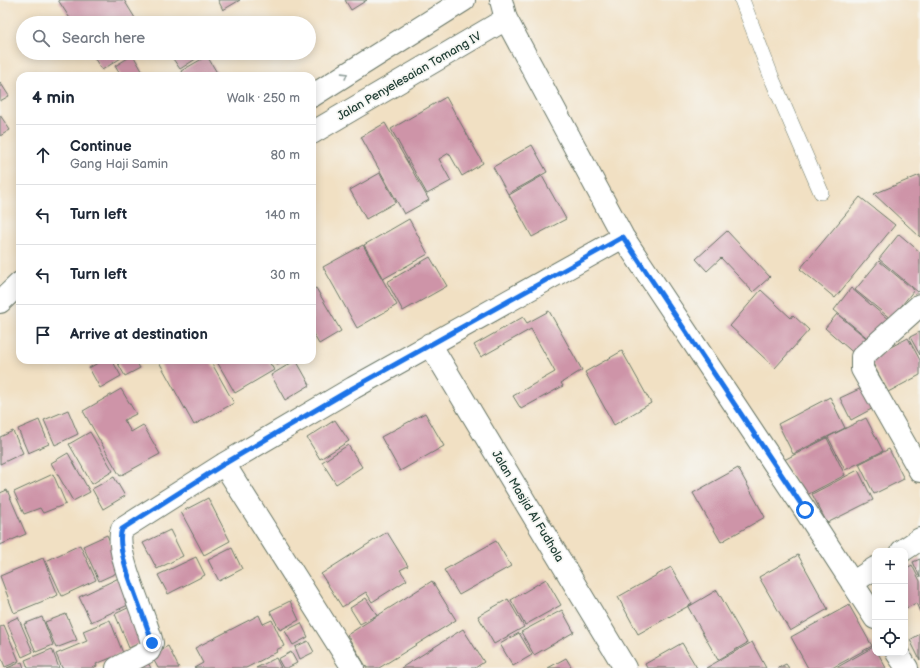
<!DOCTYPE html>
<meta charset="utf-8">
<style>
:root{--surface:#fff;--page:#f2f2f3;--text:#1f2937;--muted:#747a83;--line:#e0e1e3}
body{margin:0;font-family:"Balsamiq Sans",sans-serif;background:var(--page);color:var(--text)}
.controls{position:absolute;right:12px;bottom:12px;display:grid;overflow:hidden;border-radius:8px;box-shadow:0 2px 10px #0003}
.controls button{width:36px;height:36px;display:grid;place-items:center;padding:0;border:0;border-bottom:1px solid var(--line);background:var(--surface);color:var(--text);font:20px sans-serif}
.stop{position:absolute;width:12px;height:12px;margin:-9px;border:3px solid #1a73e8;border-radius:50%;background:#fff}
.stop.end{background:#1a73e8;border-color:#fff;box-shadow:0 1px 4px #0008}
.list{margin:0;padding:0;list-style:none}
h2{display:flex;justify-content:space-between;align-items:center;height:52px;margin:0;padding:0 16px;font-size:17px}
h2 small{font-size:13px;font-weight:400;color:var(--muted)}
.list li{display:grid;grid-template-columns:26px 1fr auto;gap:12px;align-items:center;box-sizing:border-box;height:60px;padding:0 16px;border-top:1px solid var(--line)}
.list b{display:block;font-size:15px;white-space:nowrap}
.list p{margin:0;font-size:13px;white-space:nowrap;color:var(--muted)}
.list em{font-size:13px;font-style:normal;color:var(--muted)}
.icon{flex:none;width:22px;height:22px;fill:none;stroke:currentColor;stroke-width:2;stroke-linecap:round;stroke-linejoin:round}
.map{position:relative;flex:none;width:920px;height:668px;overflow:hidden}
.search{position:absolute;background:var(--surface);box-shadow:0 2px 10px #0003;left:16px;top:16px;width:300px;height:44px;display:flex;align-items:center;gap:10px;box-sizing:border-box;padding:0 14px;border-radius:22px;color:var(--muted);font-size:15px}
.panel{position:absolute;background:var(--surface);box-shadow:0 2px 10px #0003;left:16px;top:72px;width:300px;height:292px;border-radius:12px}
.map>svg:first-child{display:block}
.building{fill:#ce94a8}
.lines{fill:none;stroke-linecap:round;stroke-linejoin:round}
.service-casing{stroke:#687666;stroke-width:16}
.minor-casing{stroke:#687666;stroke-width:24}
.service{stroke:#fff;stroke-width:15}
.minor{stroke:#fff;stroke-width:22}
.oneway{stroke:#8f9e9a}
.route{stroke:#1a73e8;stroke-width:5}
.labels{text-anchor:middle;stroke-width:3.5;stroke-linejoin:round;paint-order:stroke}
.street-label{font-size:12px;fill:#1f3d34;stroke:#f6f6f2}
</style>
<div class="map">
<svg width="920" height="668" viewBox="0 0 920 668">
<rect width="100%" height="100%" fill="#f6f6f2"/>
<filter id="ink" filterUnits="userSpaceOnUse"><feTurbulence type="fractalNoise" baseFrequency=".025" numOctaves="2"/><feDisplacementMap in="SourceGraphic" scale="8" xChannelSelector="R" yChannelSelector="G"/><feConvolveMatrix kernelMatrix="1 2 1 2 8 2 1 2 1" color-interpolation-filters="sRGB"/></filter>
<filter id="wash" filterUnits="userSpaceOnUse"><feTurbulence type="fractalNoise" baseFrequency=".012" numOctaves="4" result="noise"/><feDisplacementMap in="SourceGraphic" scale="16" xChannelSelector="R" yChannelSelector="G"/><feGaussianBlur stdDeviation="0.9" result="paint"/><feColorMatrix in="noise" values="0 0 0 0 0 0 0 0 0 0 0 0 0 0 0 0 0 1.4 0 .05"/><feComposite in="paint" operator="in"/></filter>
<g filter="url(#wash)">
<rect width="100%" height="100%" fill="#f1e0c3"/>
<g id="blocks">
<path class="building" d="M 58,0 L 124,0 L 138,23 L 73,23 Z
M 218,0 L 240,0 L 223,10 Z
M 345,0 L 367,0 L 351,10 Z
M 91,53 L 129,53 L 102,70 Z
M 169,53 L 205,53 L 180,69 Z
M 133,55 L 145,76 L 121,76 L 115,66 Z
M 207,56 L 219,76 L 184,76 L 181,71 Z
M 0,82 L 9,96 L 0,101 Z
M 446,97 L 483,163 L 462,176 L 449,153 L 439,159 L 451,181 L 427,194 L 391,129 Z
M 0,115 L 10,130 L 0,136 Z
M 385,123 L 429,200 L 404,214 L 361,137 Z
M 532,145 L 547,172 L 508,194 L 493,167 Z
M 380,173 L 396,202 L 366,219 L 350,190 Z
M 920,175 L 920,237 L 874,194 Z
M 542,176 L 566,219 L 532,237 L 509,195 Z
M 860,197 L 895,225 L 835,298 L 800,269 Z
M 409,219 L 428,254 L 383,279 L 364,245 Z
M 727,231 L 770,277 L 753,292 L 721,258 L 707,271 L 696,259 Z
M 899,234 L 920,252 L 920,290 L 918,292 L 879,259 Z
M 363,245 L 397,305 L 357,328 L 323,267 Z
M 430,257 L 447,286 L 403,311 L 387,282 Z
M 879,261 L 914,290 L 891,319 L 855,290 Z
M 316,288 L 341,331 L 319,344 L 312,332 L 312,290 Z
M 851,288 L 889,320 L 871,341 L 834,310 Z
M 761,290 L 791,318 L 793,315 L 809,330 L 775,368 L 730,326 Z
M 549,311 L 582,370 L 561,383 L 563,386 L 521,409 L 513,396 L 555,372 L 531,329 L 481,357 L 474,345 L 523,317 L 527,323 Z
M 837,314 L 870,341 L 857,356 L 825,328 Z
M 920,332 L 920,355 L 910,337 Z
M 908,338 L 920,360 L 920,375 L 888,392 L 870,358 Z
M 622,351 L 651,403 L 614,425 L 585,372 Z
M 103,360 L 112,360 L 121,376 L 100,388 L 89,368 Z
M 116,360 L 135,360 L 140,368 L 125,376 Z
M 158,360 L 210,360 L 234,403 L 194,425 Z
M 216,360 L 268,360 L 274,370 L 235,393 Z
M 274,360 L 286,360 L 277,365 Z
M 296,360 L 310,385 L 285,400 L 271,375 Z
M 868,385 L 879,405 L 851,420 L 840,398 Z
M 121,389 L 136,414 L 124,420 L 131,432 L 143,425 L 160,454 L 120,476 L 83,411 Z
M 830,397 L 845,428 L 793,454 L 778,424 Z
M 68,410 L 78,434 L 55,445 L 44,420 Z
M 425,413 L 444,446 L 400,471 L 381,437 Z
M 866,418 L 883,451 L 845,470 L 828,437 Z
M 39,420 L 49,444 L 28,453 L 18,429 Z
M 335,420 L 349,441 L 320,459 L 307,438 Z
M 13,431 L 23,453 L 0,464 L 0,437 Z
M 90,432 L 113,471 L 92,484 L 69,444 Z
M 827,438 L 845,475 L 803,497 L 784,460 Z
M 348,445 L 362,467 L 336,484 L 322,462 Z
M 889,449 L 904,479 L 874,494 L 859,464 Z
M 68,453 L 90,492 L 73,501 L 51,463 Z
M 738,468 L 765,517 L 721,542 L 693,493 Z
M 858,470 L 873,500 L 827,523 L 812,494 Z
M 53,474 L 66,504 L 43,513 L 40,508 L 24,514 L 14,492 Z
M 114,477 L 125,496 L 103,509 L 92,489 Z
M 7,490 L 26,534 L 0,545 L 0,493 Z
M 208,498 L 230,541 L 204,555 L 181,512 Z
M 170,530 L 183,556 L 157,569 L 143,543 Z
M 387,532 L 408,566 L 400,570 L 407,580 L 372,602 L 366,592 L 342,607 L 321,574 Z
M 107,535 L 123,570 L 99,581 L 83,546 Z
M 496,541 L 511,566 L 459,595 L 444,570 Z
M 80,545 L 96,580 L 62,596 L 46,561 Z
M 232,548 L 242,569 L 219,581 L 208,560 Z
M 798,555 L 828,609 L 790,631 L 759,577 Z
M 196,557 L 205,575 L 168,594 L 158,575 Z
M 43,558 L 58,595 L 14,613 L 0,576 Z
M 920,559 L 920,577 L 913,562 Z
M 912,565 L 920,581 L 920,612 L 916,603 L 907,608 L 905,603 L 905,569 Z
M 671,567 L 692,604 L 638,634 L 618,597 Z
M 125,575 L 137,601 L 91,622 L 79,597 Z
M 546,579 L 561,605 L 525,625 L 511,600 Z
M 432,581 L 456,620 L 379,668 L 367,668 L 347,635 Z
M 717,590 L 747,643 L 718,660 L 688,607 Z
M 366,598 L 377,615 L 360,624 L 350,608 Z
M 508,599 L 524,627 L 494,644 L 478,616 Z
M 290,601 L 299,620 L 280,630 L 270,611 Z
M 134,605 L 148,639 L 129,648 L 115,614 Z
M 849,605 L 872,646 L 832,668 L 808,668 L 791,637 Z
M 562,610 L 574,632 L 534,655 L 521,632 Z
M 66,614 L 77,640 L 56,648 L 45,622 Z
M 259,615 L 263,624 L 272,620 L 284,646 L 276,650 L 277,652 L 246,668 L 194,668 L 203,663 L 195,648 Z
M 18,617 L 33,652 L 22,657 L 7,622 Z
M 42,617 L 53,645 L 36,652 L 24,624 Z
M 110,620 L 123,653 L 96,664 L 97,666 L 93,668 L 62,668 L 56,654 L 87,641 L 83,631 Z
M 301,623 L 308,637 L 293,645 L 285,631 Z
M 4,625 L 19,661 L 5,667 L 0,655 L 0,627 Z
M 463,629 L 484,662 L 475,668 L 401,668 Z
M 519,633 L 532,655 L 513,666 L 500,644 Z
M 920,634 L 920,660 L 910,640 Z
M 308,641 L 314,652 L 300,659 L 295,647 Z
M 752,642 L 766,668 L 706,668 Z
M 682,643 L 697,668 L 647,668 L 645,664 Z
M 168,646 L 179,668 L 158,668 L 151,655 Z
M 875,646 L 875,653 L 878,653 L 886,668 L 836,668 Z
M 52,649 L 59,668 L 28,668 L 25,660 Z
M 291,652 L 297,663 L 287,668 L 283,668 L 278,659 Z
M 145,658 L 151,668 L 125,668 Z
M 276,658 L 281,668 L 256,668 Z
M 566,658 L 572,668 L 548,668 Z
M 22,662 L 24,668 L 7,668 Z
M 786,664 L 789,668 L 778,668 Z"/>
</g>
</g>
<g filter="url(#ink)">
<use href="#blocks" fill-opacity="0" stroke="#687666" stroke-width="1"/>
<g class="lines">
<defs>
<path id="service" d="M 742,0 L 773,81 L 821,192"/>
<path id="minor" d="M 501,0 L 506,19 L 623,237 L 805,510 L 875,618
M 312,96 L 464,0
M 312,133 L 506,19
M 0,302 L 20,283
M 920,305 L 862,357 L 862,369 L 920,471
M 430,344 L 625,668
M 224,464 L 353,668
M 902,551 L 920,539
M 852,583 L 875,568
M 897,653 L 907,668
M 117,668 L 149,651 L 152,643 C 146,616 113,551 122,529 L 224,464 L 353,388 L 623,237"/>
</defs>
<use href="#service" class="service-casing"/>
<use href="#minor" class="minor-casing"/>
<use href="#service" class="service"/>
<use href="#minor" class="minor"/>
</g>
<defs><path id="oneway-chevron" d="M-2-3.5L2.5 0L-2 3.5" fill="none" stroke-width="1.6" stroke-linecap="round" stroke-linejoin="round"/></defs>
<use class="oneway" href="#oneway-chevron" transform="translate(345 75) rotate(-32)"/>
</g>
<g class="lines" filter="url(#ink)">
<path class="route" d="M 152,643 C 146,616 113,551 122,529 L 224,464 L 353,388 L 623,237 L 805,510"/>
</g>
<g class="labels">
<g class="street-label">
<text transform="translate(409 76) rotate(-30)" y="4">Jalan Penyelesaian Tomang IV</text>
<text transform="translate(528 506) rotate(59)" y="4">Jalan Masjid Al Fudhola</text>
</g>
</g>
</svg>
<div class="controls">
<button>+</button>
<button>−</button>
<button><svg class="icon" aria-label="locate" viewBox="0 0 24 24"><circle cx="12" cy="12" r="6"/><path d="M12 2v4M12 18v4M2 12h4M18 12h4"/></svg></button>
</div>
<div class="stop" style="left:805px;top:510px"></div>
<div class="stop end" style="left:152px;top:643px"></div>
<div class="search"><svg class="icon" aria-label="search" viewBox="0 0 24 24"><circle cx="10" cy="10" r="6"/><path d="M15 15l6 6"/></svg>Search here</div>
<section class="panel">
<h2>4 min<small>Walk · 250 m</small></h2>
<ul class="list">
<li><svg class="icon" aria-label="ahead" viewBox="0 0 24 24"><path d="M12 20V5M6 11l6-6 6 6"/></svg><div><b>Continue</b><p>Gang Haji Samin</p></div><em>80 m</em></li>
<li><svg class="icon" aria-label="left" viewBox="0 0 24 24"><path d="M17 20v-9H6M10 6l-5 5 5 5"/></svg><div><b>Turn left</b></div><em>140 m</em></li>
<li><svg class="icon" aria-label="left" viewBox="0 0 24 24"><path d="M17 20v-9H6M10 6l-5 5 5 5"/></svg><div><b>Turn left</b></div><em>30 m</em></li>
<li><svg class="icon" aria-label="arrive" viewBox="0 0 24 24"><path d="M6 21V4h12l-3 4 3 4H6"/></svg><div><b>Arrive at destination</b></div></li>
</ul>
</section>
</div>
